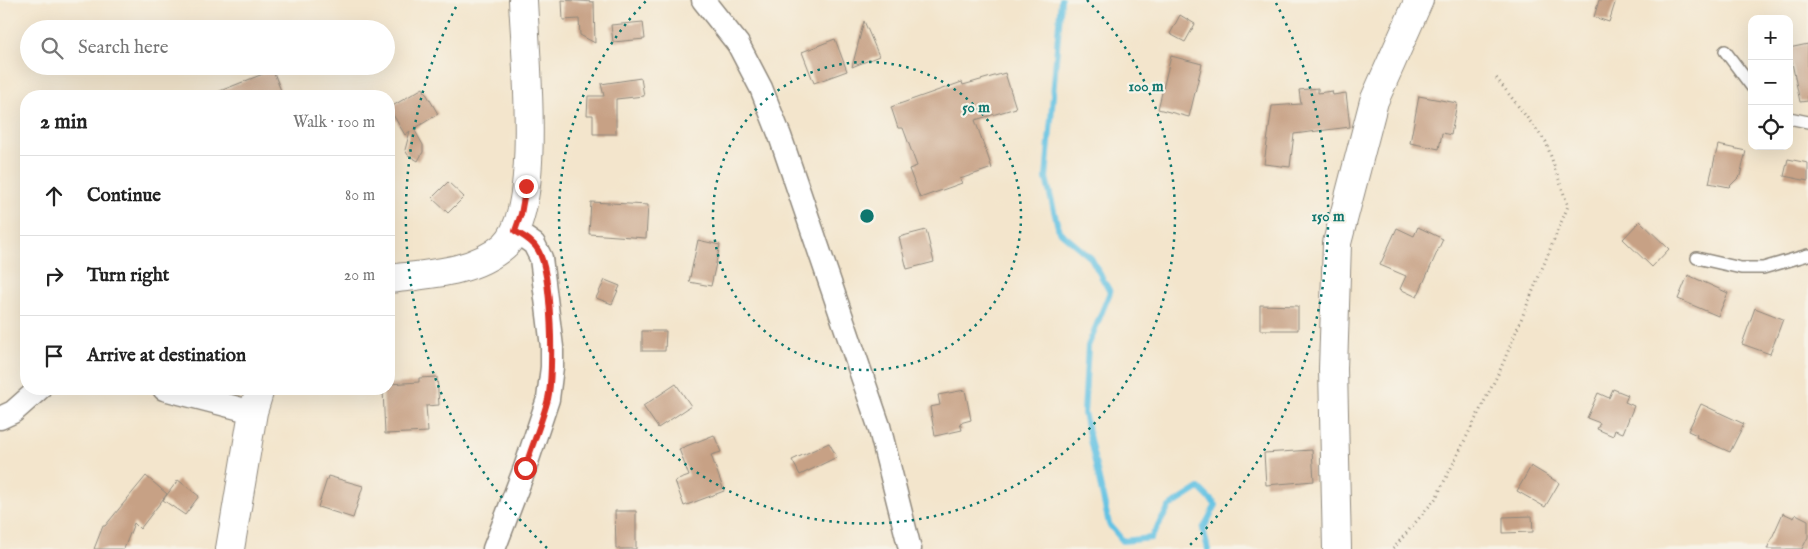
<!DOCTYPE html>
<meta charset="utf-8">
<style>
:root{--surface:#fff;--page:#f6f6f6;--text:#222;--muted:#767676;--line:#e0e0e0}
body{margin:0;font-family:"IM FELL English",serif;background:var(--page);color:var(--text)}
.controls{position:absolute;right:15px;top:15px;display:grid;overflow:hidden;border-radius:10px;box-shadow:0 5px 20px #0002}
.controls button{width:45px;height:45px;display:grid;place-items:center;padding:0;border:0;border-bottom:1px solid var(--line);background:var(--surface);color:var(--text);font:25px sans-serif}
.stop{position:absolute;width:15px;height:15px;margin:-11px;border:4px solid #d93025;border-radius:50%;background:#fff}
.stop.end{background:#d93025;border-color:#fff;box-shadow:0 1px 5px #0008}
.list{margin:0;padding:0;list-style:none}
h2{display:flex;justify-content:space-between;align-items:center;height:65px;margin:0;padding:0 20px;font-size:21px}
h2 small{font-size:16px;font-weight:400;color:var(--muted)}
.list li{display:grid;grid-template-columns:32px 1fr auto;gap:15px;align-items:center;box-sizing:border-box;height:80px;padding:0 20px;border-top:1px solid var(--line)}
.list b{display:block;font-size:19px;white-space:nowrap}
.list em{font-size:16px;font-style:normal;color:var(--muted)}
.icon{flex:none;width:28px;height:28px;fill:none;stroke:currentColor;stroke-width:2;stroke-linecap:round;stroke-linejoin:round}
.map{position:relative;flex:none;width:1808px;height:549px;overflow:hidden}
.search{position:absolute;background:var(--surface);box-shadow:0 5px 20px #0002;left:20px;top:20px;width:375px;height:55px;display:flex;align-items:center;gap:12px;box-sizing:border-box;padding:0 18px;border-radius:28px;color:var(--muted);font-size:19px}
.panel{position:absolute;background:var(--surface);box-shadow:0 5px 20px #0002;left:20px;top:90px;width:375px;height:305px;border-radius:20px}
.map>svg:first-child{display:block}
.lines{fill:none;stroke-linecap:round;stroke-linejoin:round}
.stream{stroke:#64c2e3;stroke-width:6}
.building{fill:#c7a185}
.service-casing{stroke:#8f887c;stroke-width:14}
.minor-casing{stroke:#8f887c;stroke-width:25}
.tertiary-casing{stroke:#8f887c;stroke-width:30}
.path{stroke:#8f887c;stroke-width:3;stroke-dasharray:1 4;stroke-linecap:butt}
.service{stroke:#fff;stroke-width:11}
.minor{stroke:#fff;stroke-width:22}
.tertiary{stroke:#fff;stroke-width:28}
.route{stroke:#d93025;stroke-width:6}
.ring{fill:none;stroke:#0f766e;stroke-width:2.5;stroke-dasharray:2.5 5}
.centre{fill:#0f766e;stroke:#f7f3e8;stroke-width:2.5}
.ring-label{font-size:15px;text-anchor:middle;font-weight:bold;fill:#0f766e;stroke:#f7f3e8;stroke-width:4.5;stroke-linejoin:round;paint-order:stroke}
</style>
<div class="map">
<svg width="1808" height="549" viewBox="0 0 1808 549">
<rect width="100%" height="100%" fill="#f7f3e8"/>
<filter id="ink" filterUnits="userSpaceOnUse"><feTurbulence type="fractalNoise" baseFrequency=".02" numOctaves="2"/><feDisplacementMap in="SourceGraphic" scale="10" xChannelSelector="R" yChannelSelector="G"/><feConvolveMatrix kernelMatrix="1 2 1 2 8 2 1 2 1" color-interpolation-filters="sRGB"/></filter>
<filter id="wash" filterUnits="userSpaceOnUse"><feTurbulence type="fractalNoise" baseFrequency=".0096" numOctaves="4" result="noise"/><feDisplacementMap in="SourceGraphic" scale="20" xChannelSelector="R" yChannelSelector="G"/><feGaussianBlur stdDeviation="1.12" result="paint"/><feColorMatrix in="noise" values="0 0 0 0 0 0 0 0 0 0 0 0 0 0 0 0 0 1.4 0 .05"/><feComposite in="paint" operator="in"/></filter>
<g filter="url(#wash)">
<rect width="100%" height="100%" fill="#f3e5cc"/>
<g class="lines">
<path class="stream" d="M 1061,0 L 1046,178 L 1059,231 L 1091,258 L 1110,292 L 1088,346 L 1084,413 L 1109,524 L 1123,541 L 1151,538 L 1169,507 L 1199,488 L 1216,505 L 1203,529 L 1208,549"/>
</g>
<g id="blocks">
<path class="building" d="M 562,0 L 594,2 L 595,43 L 580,35 L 579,19 L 563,20 Z
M 1599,0 L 1616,0 L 1609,22 L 1594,17 Z
M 1180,15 L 1195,24 L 1185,42 L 1170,34 Z
M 864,21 L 879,56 L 852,67 Z
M 643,22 L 645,39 L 613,42 L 611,25 Z
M 835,39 L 847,71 L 814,83 L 802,52 Z
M 1808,44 L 1808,101 L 1800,102 L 1789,48 Z
M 1171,56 L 1202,64 L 1189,117 L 1158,109 Z
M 273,70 L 283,96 L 210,96 L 210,95 Z
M 1005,73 L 1016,108 L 975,120 L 992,168 L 960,179 L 962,183 L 920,198 L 909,169 L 917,166 L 903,128 L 898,128 L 891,107 L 962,82 L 963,85 Z
M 641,78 L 644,96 L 616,99 L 616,134 L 593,134 L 593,115 L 587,115 L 588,96 L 604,96 L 601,84 Z
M 423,88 L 438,114 L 414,129 L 423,145 L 423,152 L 418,161 L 408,155 L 405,150 L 410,131 L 405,135 L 389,108 Z
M 1318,88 L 1318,93 L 1332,91 L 1333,95 L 1346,93 L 1350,127 L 1294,134 L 1290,167 L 1264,164 L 1272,106 L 1301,104 L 1299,90 Z
M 1419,96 L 1457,103 L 1451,135 L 1442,133 L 1439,149 L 1410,143 Z
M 1718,145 L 1746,151 L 1740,176 L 1729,187 L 1709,183 Z
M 1788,159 L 1808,163 L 1808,181 L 1784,176 Z
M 448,182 L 464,197 L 448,213 L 432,198 Z
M 591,202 L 648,205 L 646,238 L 589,234 Z
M 1640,221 L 1669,249 L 1652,267 L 1623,239 Z
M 1418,227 L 1443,239 L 1417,297 L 1400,289 L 1406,276 L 1380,265 L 1397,228 L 1414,236 Z
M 926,230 L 934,262 L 907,269 L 899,237 Z
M 698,240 L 720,245 L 711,286 L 689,282 Z
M 1688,275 L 1728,293 L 1718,316 L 1678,299 Z
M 605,280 L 620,286 L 612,304 L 596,298 Z
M 1260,305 L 1298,306 L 1298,330 L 1260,330 Z
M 1755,308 L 1783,319 L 1770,354 L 1742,344 Z
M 642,331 L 666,331 L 665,351 L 642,351 Z
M 437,377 L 439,405 L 426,406 L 428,432 L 385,434 L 383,389 L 389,389 L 389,384 L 419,382 L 419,378 Z
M 676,384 L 691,406 L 658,428 L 643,406 Z
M 1613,389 L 1628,395 L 1625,402 L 1634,406 L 1623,433 L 1615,430 L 1613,436 L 1597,429 L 1600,423 L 1587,418 L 1598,393 L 1609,398 Z
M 965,390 L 971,420 L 960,423 L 962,430 L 935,436 L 930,407 L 940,405 L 938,395 Z
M 1701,404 L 1744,424 L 1730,452 L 1696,437 L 1697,435 L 1688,431 Z
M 714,435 L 721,452 L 711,455 L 724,491 L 684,506 L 675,481 L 689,476 L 679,449 Z
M 829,443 L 837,457 L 800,475 L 792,460 Z
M 1312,450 L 1314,481 L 1266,485 L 1264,453 Z
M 1531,466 L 1559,483 L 1545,507 L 1517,491 Z
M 146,476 L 167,494 L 140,529 L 134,523 L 124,549 L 94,549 L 103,526 L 105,526 Z
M 328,476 L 363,486 L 353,518 L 318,507 Z
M 178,480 L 199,496 L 185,515 L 163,500 Z
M 615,511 L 636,511 L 636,549 L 616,549 Z
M 1783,513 L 1794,518 L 1796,514 L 1808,520 L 1808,537 L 1802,549 L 1767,549 Z
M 1532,516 L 1533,532 L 1503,533 L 1503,517 Z"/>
</g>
</g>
<g filter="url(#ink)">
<use href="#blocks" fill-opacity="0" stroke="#8f887c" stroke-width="1"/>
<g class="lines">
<defs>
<path id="service" d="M 1725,51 L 1752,87
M 1789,118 L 1808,122
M 1697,258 L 1741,268 L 1763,268 L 1808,255"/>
<path id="minor" d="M 703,0 L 738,44 L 761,88 L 780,136 L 879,426 L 910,549
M 164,389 L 253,412
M 0,418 L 13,412 L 39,389
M 494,549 L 525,468 L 548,399 L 552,367 L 552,347 L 541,258 L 534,244 L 515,231"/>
<path id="tertiary" d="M 389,279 C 428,274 473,273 504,246 C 543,212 525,52 523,0
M 230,549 L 253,412 L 260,389
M 1337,549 L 1333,369 L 1337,243 L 1374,101 L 1419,0"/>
</defs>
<use href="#service" class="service-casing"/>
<use href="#minor" class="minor-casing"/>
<use href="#tertiary" class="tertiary-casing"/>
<path class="path" d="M 1393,549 L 1436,498 L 1501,368 L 1568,206 L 1546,142 L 1494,75"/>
<use href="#service" class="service"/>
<use href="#minor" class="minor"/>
<use href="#tertiary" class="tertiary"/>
</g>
</g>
<g class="lines" filter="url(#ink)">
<path class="route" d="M 525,468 C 532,445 542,422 548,399 C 554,372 552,273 538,250 C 533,241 523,236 515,231 L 521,214 L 526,186"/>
</g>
<g class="ring">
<circle cx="867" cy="216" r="154"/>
<path d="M1087 0A308 308 0 1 1 647 0"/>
<path d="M547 548A461 461 0 0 1 458 3M1276 3A461 461 0 0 1 1187 548"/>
</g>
<circle cx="867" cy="216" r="8" class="centre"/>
<g class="ring-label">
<text x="1146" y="91">100 m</text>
<text x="976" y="112">50 m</text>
<text x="1328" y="221">150 m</text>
</g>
</svg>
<div class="controls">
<button>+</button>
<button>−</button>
<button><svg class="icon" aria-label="locate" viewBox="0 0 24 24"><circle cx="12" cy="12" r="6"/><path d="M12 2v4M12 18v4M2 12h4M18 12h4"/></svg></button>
</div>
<div class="stop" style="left:525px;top:468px"></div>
<div class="stop end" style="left:526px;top:186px"></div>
<div class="search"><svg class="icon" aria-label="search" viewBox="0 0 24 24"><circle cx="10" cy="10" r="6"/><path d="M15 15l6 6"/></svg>Search here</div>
<section class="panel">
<h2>2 min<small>Walk · 100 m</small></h2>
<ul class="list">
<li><svg class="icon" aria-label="ahead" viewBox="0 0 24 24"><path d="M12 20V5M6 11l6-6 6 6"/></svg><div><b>Continue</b></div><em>80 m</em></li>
<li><svg class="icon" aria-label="right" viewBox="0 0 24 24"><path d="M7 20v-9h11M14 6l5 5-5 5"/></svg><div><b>Turn right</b></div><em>20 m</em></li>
<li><svg class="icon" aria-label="arrive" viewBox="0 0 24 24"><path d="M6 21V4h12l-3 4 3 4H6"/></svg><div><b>Arrive at destination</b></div></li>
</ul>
</section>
</div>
